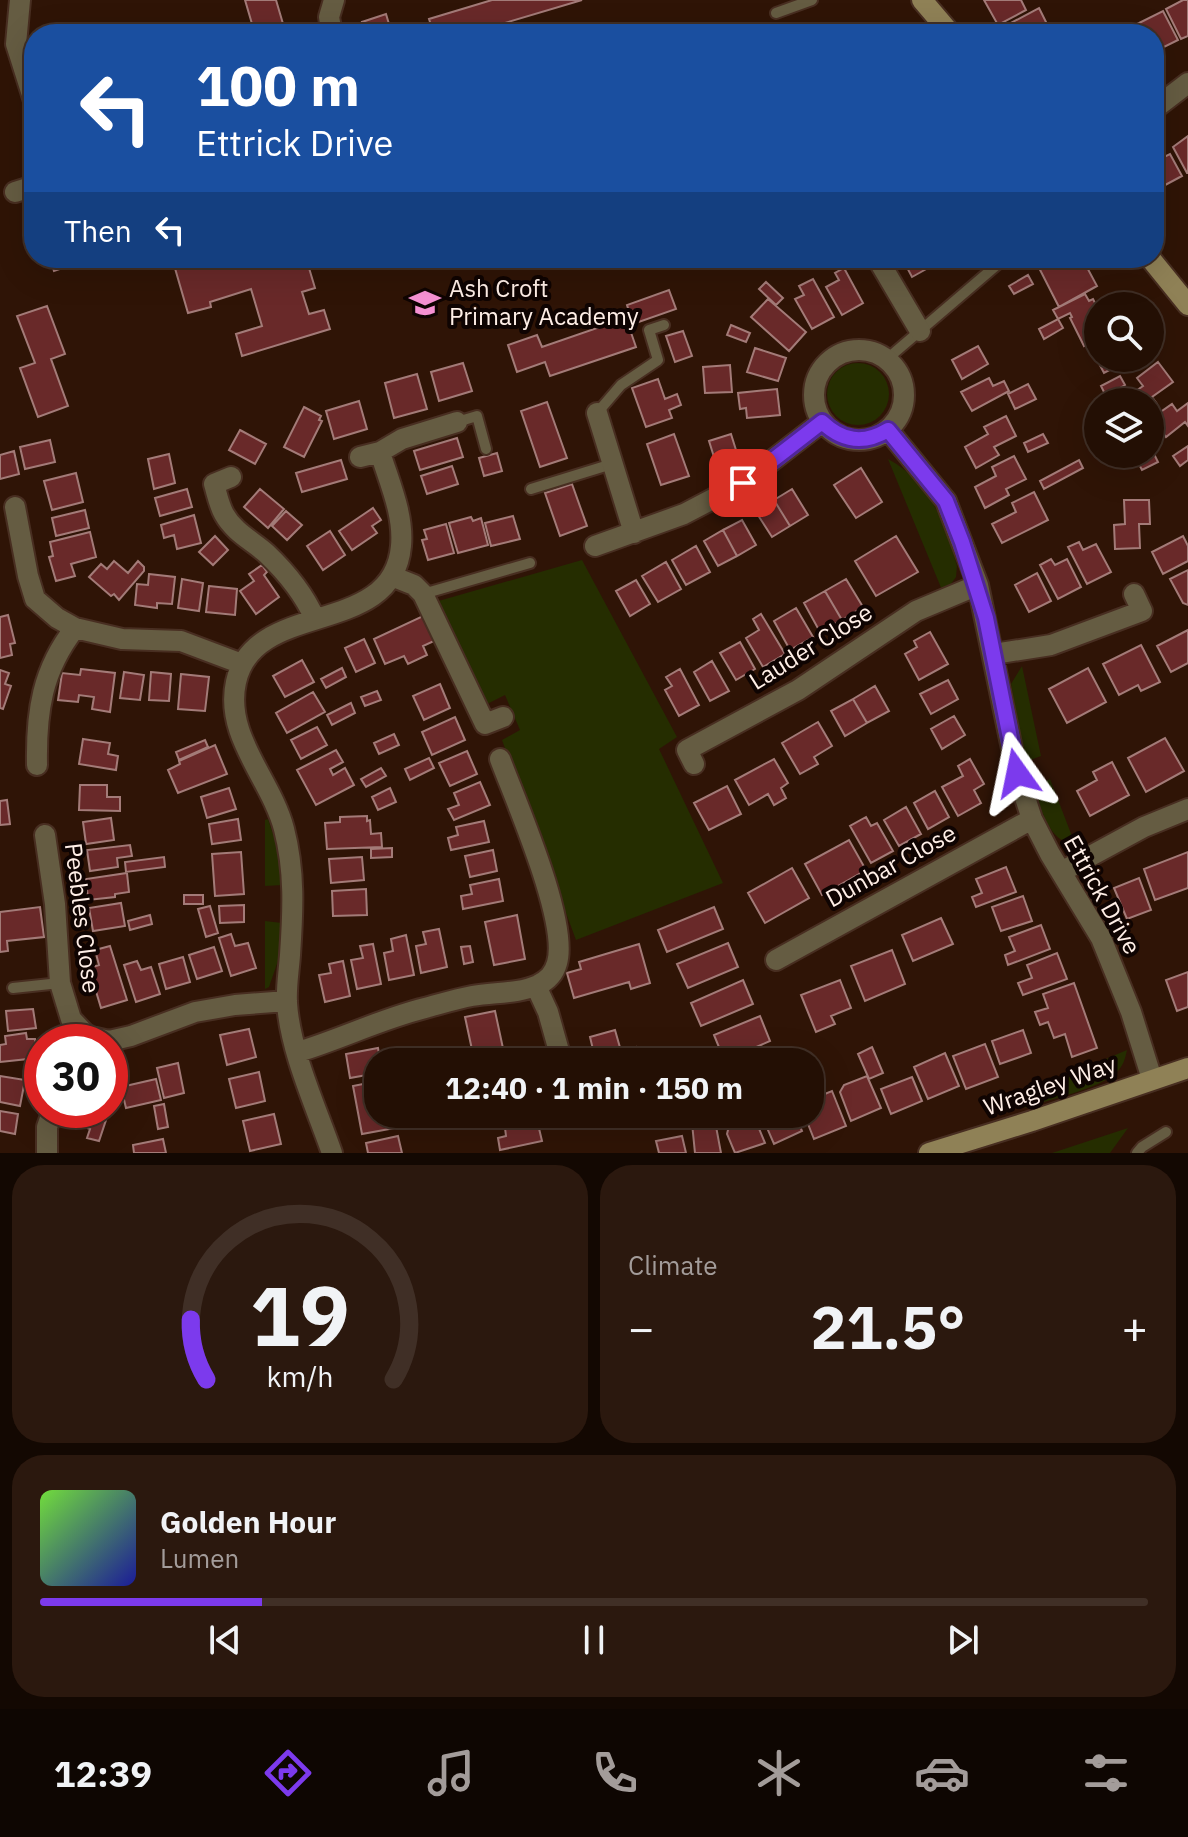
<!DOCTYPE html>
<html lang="en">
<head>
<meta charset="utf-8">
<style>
  body { margin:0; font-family:"IBM Plex Sans",sans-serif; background:#2b180e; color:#f1f3f6; height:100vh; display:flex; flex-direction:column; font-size:30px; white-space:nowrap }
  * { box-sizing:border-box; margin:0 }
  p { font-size:26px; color:#a39c9a }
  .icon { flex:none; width:44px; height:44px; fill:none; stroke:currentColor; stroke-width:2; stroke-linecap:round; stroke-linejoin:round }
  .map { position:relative; height:1153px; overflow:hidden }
  .panel { display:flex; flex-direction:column; gap:12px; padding:12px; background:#130802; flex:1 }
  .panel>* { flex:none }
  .banner { position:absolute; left:24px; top:24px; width:1140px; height:244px; border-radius:32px; box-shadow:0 8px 32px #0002,0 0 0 2px #402f26; background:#1a4fa0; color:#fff; overflow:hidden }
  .buttons { position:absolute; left:1084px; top:292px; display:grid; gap:16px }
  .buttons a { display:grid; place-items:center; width:80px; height:80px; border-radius:50%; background:#230f04; box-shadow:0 8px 32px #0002,0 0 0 2px #402f26; font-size:40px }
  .speed { position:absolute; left:24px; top:1024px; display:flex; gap:16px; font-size:40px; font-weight:700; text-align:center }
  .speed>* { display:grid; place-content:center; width:104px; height:104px; border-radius:50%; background:#230f04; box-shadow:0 8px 32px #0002,0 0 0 2px #402f26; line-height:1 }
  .speed .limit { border:12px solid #d22; background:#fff; color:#111 }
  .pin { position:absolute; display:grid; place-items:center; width:68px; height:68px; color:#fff; margin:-34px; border-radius:16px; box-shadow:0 4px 12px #0006 }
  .me { position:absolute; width:88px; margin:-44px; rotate:348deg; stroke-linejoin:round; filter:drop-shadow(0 0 6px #0008) }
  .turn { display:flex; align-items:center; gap:28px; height:168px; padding:0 40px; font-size:36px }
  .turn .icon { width:104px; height:104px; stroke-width:2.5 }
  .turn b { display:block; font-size:56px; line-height:68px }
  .then { display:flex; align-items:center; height:76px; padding:0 40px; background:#0003; gap:16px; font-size:30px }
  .big { font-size:60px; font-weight:800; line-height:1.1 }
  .panel .tile { flex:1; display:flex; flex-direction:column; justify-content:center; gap:12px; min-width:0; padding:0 28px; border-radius:32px; background:#2b180e }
  .panel .dial { align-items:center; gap:0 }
  .dial svg { height:208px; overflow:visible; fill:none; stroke:#402f26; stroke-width:7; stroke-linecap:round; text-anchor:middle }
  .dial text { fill:#f1f3f6; stroke:none }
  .song { display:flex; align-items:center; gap:24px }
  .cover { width:96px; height:96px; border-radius:12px; background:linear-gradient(135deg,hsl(100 70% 55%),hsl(240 70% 35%)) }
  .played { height:8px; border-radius:4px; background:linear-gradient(90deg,#7c3aed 20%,#402f26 20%) }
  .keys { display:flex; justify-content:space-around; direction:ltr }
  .heat { display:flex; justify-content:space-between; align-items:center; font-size:44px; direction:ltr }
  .panel .tiles { flex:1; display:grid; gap:12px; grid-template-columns:1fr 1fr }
  .tile:last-child { grid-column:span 2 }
  .trip { position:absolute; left:364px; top:1048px; width:460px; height:80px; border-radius:32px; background:#230f04; box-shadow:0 8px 32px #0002,0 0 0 2px #402f26; font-weight:800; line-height:80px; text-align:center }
  .menu { display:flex; height:128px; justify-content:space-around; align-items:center; background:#0e0602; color:#a39c9a }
  .menu .icon { width:56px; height:56px }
  .menu .active { color:#7c3aed }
  .menu b { font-size:36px; color:#f1f3f6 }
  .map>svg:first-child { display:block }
</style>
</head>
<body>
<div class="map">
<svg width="1188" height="1153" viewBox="0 0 1188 1153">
  <rect width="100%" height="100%" fill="#2f1406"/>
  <!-- green -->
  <path fill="#252d00" d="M827 394a31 31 0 1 1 62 0a31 31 0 1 1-62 0Z
    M888 459C929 481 946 523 957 566L956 577 948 588 942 590Z
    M582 560 677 737 659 749 723 883 576 940 502 740 520 730 505 695 487 704 435 602Z
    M1022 666 1041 756 1025 762 1011 684Z
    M1050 779 1075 844C1048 843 1041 807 1034 787Z
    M268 819 278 849 283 885 265 886V820Z
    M265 921 282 923 279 958 269 987 265 989Z
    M1127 1050C1125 1060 1123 1066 1116 1073 1101 1088 1047 1100 1025 1108L1021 1095Z
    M1128 1128 1110 1153H1052Z"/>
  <!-- building -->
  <path fill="#692929" stroke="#a37b78" stroke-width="2" d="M245 0H276L286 34H255Z
    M492 0H582L468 34H434L429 19Z
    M984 0H1021L1026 10 998 25Z
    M1183 0H1188V36L1181 39 1166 9Z
    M1039 8 1052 34H1015L1009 24Z
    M1163 11 1178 40 1154 52V34H1142L1137 24Z
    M386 14 392 34H366L362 22Z
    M1188 136V173H1187L1173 147Z
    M1170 154 1182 176 1154 191V157L1156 161Z
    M50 258H92L54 271Z
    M172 258H196L198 265 222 258H228L230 263 242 258H306L315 288 302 292 309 314 324 310 330 329 242 356 236 334 262 326 251 289 210 302 211 307 188 313Z
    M902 258H946L912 277Z
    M1034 258H1069L1072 263 1082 258 1097 286 1059 307Z
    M844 268 863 303 842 315 826 287 839 280 835 273Z
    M1028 275 1033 284 1014 294 1009 286Z
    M813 279 834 317 812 329 795 299 804 295 799 286Z
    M766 282 783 298 776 305 759 289Z
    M669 290 676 309 633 324 627 305Z
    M1085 294 1089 301 1093 299 1096 305 1107 299 1110 306H1098V338L1084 346 1070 318 1072 317 1070 313 1058 319 1053 310Z
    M768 299 806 332 789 351 751 317Z
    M47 306 65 354 51 359 68 406 38 417 20 368 35 363 17 316Z
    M626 318 636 347 550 376 545 362 517 372 508 345 537 335 542 347Z
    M1058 319 1063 328 1044 339 1039 329Z
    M731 325 750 333 746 342 727 335Z
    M683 331 692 356 675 362 666 336Z
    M978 346 988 364 962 379 952 360Z
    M755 348 786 358 778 381 747 372Z
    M1098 349V358H1150L1130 368 1127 361 1104 373 1093 352Z
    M1158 362 1173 382 1152 397 1157 404 1150 409V402H1124L1123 400 1143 386 1137 378Z
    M463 363 472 391 439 401 431 372Z
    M730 365 732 392 705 393 703 367Z
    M417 374 427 409 394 418 385 383Z
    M1120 376 1125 385 1106 396 1101 386Z
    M989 378 993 386 1004 381 1009 391 972 411 961 392Z
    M658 379 665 399 677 394 681 405 669 410 672 418 646 427 632 388Z
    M1028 384 1036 399 1015 409 1008 394Z
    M777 389 780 415 747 418 746 408 740 409 738 393Z
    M359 401 367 429 334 439 326 411Z
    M547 402 567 458 540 467 521 411Z
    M1188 403V426L1185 422 1166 437 1152 418 1172 404 1177 411Z
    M304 407 321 416 319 420 322 421 304 457 284 447Z
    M1006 416 1016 436 994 447 999 455 976 468 965 447 988 434 984 427Z
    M240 430 266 444 255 464 229 450Z
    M674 434 689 476 661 485 647 444Z
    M731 434 736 450 714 457 709 441Z
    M1043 434 1048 443 1028 452 1024 443Z
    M457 438 463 457 420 470 414 451Z
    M50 440 55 462 25 469 20 447Z
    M1188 446V460L1180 466 1173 456Z
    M1151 448 1158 462 1142 470 1135 457 1150 454Z
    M14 451 19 474 0 479V455Z
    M497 453 502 471 484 476 479 458Z
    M169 454 175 483 154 489 148 459Z
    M1014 456 1026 479 1006 489 1009 495 985 508 975 487 996 476 992 467Z
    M341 460 347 479 302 492 296 473Z
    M1079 460 1083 468 1044 489 1040 481Z
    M452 466 458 484 427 494 421 476Z
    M861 468 882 502 856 518 834 485Z
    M76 473 83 502 52 510 44 481Z
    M572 484 587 526 560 536 545 493Z
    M187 489 192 507 160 516 155 498Z
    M260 489 284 509 268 528 244 507Z
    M792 489 808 515 790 526 774 500Z
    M1034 492 1048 520 1002 543 992 524 1016 512 1012 503Z
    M774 500 790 526 772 537 756 512Z
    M1124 500H1149L1150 524H1139L1140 548 1115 549 1114 525 1125 524Z
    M373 508 381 520 372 526 377 533 352 550 339 531Z
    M85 510 89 528 56 536 52 518Z
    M286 511 302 525 287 540 272 526Z
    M194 515 201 543 177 549 174 535 164 538 161 525Z
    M513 516 520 539 491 546 485 523Z
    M471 517 473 521 481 518 488 545 458 553 449 523Z
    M742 520 756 545 737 556 723 530Z
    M446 524 454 553 428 560 422 540 427 539 424 530Z
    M723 530 737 556 718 566 704 541Z
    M330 531 345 555 323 570 307 546Z
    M90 532 96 557 71 564 75 576 56 581 49 557 53 556 50 542Z
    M215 536 228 550 213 565 199 552Z
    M896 536 918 572 876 596 855 561Z
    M1183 536 1188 546V561L1163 574 1152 552Z
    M1079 542 1083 550 1096 544 1111 572 1087 584 1068 547Z
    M696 546 710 572 686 585 672 560Z
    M1051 559 1055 565 1067 559 1081 587 1058 599 1040 565Z
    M114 561 128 573 138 561 144 567V571L119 600 114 594 111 596 89 577 101 564 107 569Z
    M666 562 681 589 658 602 642 576Z
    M262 565 267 572 264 575 279 597 256 614 240 591 254 581 249 574Z
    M1188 570V605L1183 603 1170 579Z
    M1037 573 1051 601 1029 612 1015 585Z
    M149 574 175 577 172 604 157 603V608L135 605 137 584 148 585Z
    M182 579 203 583 199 611 178 608Z
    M846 579 863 607 842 620 825 591Z
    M636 580 650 604 630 616 616 591Z
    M209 586 237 589 235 615 206 612Z
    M825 591 842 620 820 632 804 603Z
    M796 608 813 637 790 650 774 621Z
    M761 614 785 654 763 667 746 638 759 630 753 619Z
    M8 615 15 643 10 644 12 655 0 658V617Z
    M423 616 434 641 423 646 427 655 408 664 404 656 385 664 374 639Z
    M1188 630V663L1171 672 1157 646Z
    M930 632 948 664 919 680 905 654 917 647 914 641Z
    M364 639 375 663 356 672 345 648Z
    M740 642 755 669 736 680 720 653Z
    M1141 645 1160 682 1141 691 1138 685 1119 695 1103 664Z
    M302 660 314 682 285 697 273 676Z
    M712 661 729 691 710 701 694 672Z
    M342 668 346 677 326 688 321 679Z
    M1088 668 1106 702 1067 723 1049 689Z
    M81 669 115 673 110 712 92 709 94 697 79 695 78 702 58 700 62 673 80 675Z
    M680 669 699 705 679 716 665 690 672 686 666 677Z
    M0 670 9 673 5 684 11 686 3 709 0 708Z
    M124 672 144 675 140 700 120 698Z
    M151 672 171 674 169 701 149 700Z
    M181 674 209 677 205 711 178 709Z
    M948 680 958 699 931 714 920 694Z
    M440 684 450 708 424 720 413 696Z
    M875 686 889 711 867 723 853 699Z
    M377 691 381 700 365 706 361 697Z
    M313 692 325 712 287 733 276 713Z
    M853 699 867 723 845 736 831 711Z
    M351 703 355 713 332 725 327 715Z
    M954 716 965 735 942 749 931 729Z
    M455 717 465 740 432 755 422 732Z
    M818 722 832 746 814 757 818 764 800 774 782 743Z
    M317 727 327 745 301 759 291 740Z
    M394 734 399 745 379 754 374 743Z
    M1165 738 1184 771 1146 792 1128 758Z
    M83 739 110 743 108 754 118 756 116 770 79 764Z
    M205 740 208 747 179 760 176 752Z
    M215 745 227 774 178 793 168 770 180 764 179 761Z
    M336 750 343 762 330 769 333 775 345 768 354 785 316 805 297 770Z
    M467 751 477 774 450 786 439 763Z
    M429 758 434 768 410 780 405 769Z
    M774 759 788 783 781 788 786 798 774 805 768 794 749 805 735 780Z
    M970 759 984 784 974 790 981 803 958 816 942 787 963 776 958 766Z
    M1112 762 1129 795 1090 816 1077 791 1097 780 1093 772Z
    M381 768 386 776 366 787 361 779Z
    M480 782 490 805 454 820 448 809 459 805 454 793Z
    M80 785H107V797H120V811L79 810Z
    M727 786 741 814 709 830 694 803Z
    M229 788 236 809 207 818 201 797Z
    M390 788 396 802 378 810 372 797Z
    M935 791 949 817 928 829 914 803Z
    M7 800 10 824 0 825V801Z
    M906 807 921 834 899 846 884 820Z
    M367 816V821L370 820 371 834 381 833 382 847 327 849 325 823 340 822V817Z
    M866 817 871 826 877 823 893 851 871 863 850 826Z
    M111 818 114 840 86 844 83 822Z
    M238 819 241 840 212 844 209 824Z
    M484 821 489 842 451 850 448 838 458 835 456 827Z
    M849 840 866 870 822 895 805 864Z
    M130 845 132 856 117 858 118 867 90 871 87 850Z
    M392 848V857L371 858V849Z
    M493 850 497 871 470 877 465 856Z
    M241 852 244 894 215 896 212 854Z
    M1188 852V888L1155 900 1144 869Z
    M164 857 165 867 126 872 125 862Z
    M362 857 364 880 331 883 329 859Z
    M1006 867 1016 892 976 907 972 897 982 893 976 879Z
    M792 868 809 898 765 923 748 893Z
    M127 873 129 892 115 894V897L88 900 86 879Z
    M1139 878 1151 910 1127 919 1114 888Z
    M499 879 503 901 463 909 461 896 472 894 470 885Z
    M366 889 367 915 333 916 332 891Z
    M184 895H203V904H184Z
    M1023 896 1032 921 1001 931 992 907Z
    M121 903 125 926 93 931 89 908Z
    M244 905V922L220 923 219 906Z
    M210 906 218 933 206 937 198 909Z
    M40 907 44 937 7 941 8 951 0 952V912Z
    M714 907 723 929 667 952 658 930Z
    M150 915 152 924 130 930 128 921Z
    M517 915 525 959 494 965 485 922Z
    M941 918 953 944 913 961 902 935Z
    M1041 925 1050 949 1008 965 1005 955 1015 951 1009 937Z
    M439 929 447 967 421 973 416 946 426 944 423 932Z
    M231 934 235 946 248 943 256 968 231 976 219 938Z
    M406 935 414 975 389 980 384 953 393 951 391 939Z
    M728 943 738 967 688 988 677 964Z
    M373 944 381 984 357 989 351 960 363 958 360 946Z
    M639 944 650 983 631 989 629 982 574 998 567 973 581 969 579 962Z
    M110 946 127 1000 101 1008 89 968 99 965 95 950Z
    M470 946 473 962 464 964 461 947Z
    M214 947 222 971 197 979 189 955Z
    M892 950 905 984 865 1001 851 966Z
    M1057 953 1067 979 1023 995 1018 983 1032 978 1027 965Z
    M183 957 190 982 166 989 159 964Z
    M137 961 141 970 151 967 160 994 136 1002 124 965Z
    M343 961 350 996 325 1002 319 975 331 973 329 964Z
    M1188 972V1007L1177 1011 1166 980Z
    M743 980 753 1004 701 1026 691 1003Z
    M840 980 851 1008 831 1016 835 1024 816 1032 801 995Z
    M1074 983 1097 1048 1072 1057 1065 1034 1054 1038 1048 1022 1040 1025 1035 1012 1048 1008 1043 994Z
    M33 1009 36 1028 8 1031 6 1011Z
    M495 1011 504 1053 474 1059 465 1017Z
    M760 1016 770 1041 747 1051 751 1062H725L714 1035Z
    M249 1029 256 1057 227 1065 220 1035Z
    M615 1030 621 1051 636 1047 640 1062H596L590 1037Z
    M1023 1030 1031 1053 1000 1064 992 1041Z
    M26 1033 27 1039H35L37 1058 0 1062V1045L6 1044 5 1036Z
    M985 1044 998 1077 966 1089 953 1056Z
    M872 1047 883 1073 869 1079 858 1054Z
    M378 1048 380 1060 389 1059V1062H378V1073L350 1078 346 1054Z
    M945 1053 959 1086 928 1099 914 1067Z
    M178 1063 184 1093 164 1098 157 1068Z
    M259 1072 265 1101 236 1108 229 1079Z
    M0 1076 25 1080 20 1106 0 1102Z
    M867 1076 881 1108 851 1121 840 1092 844 1085Z
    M912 1077 922 1101 891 1114 881 1089Z
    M156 1079 161 1100 126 1108 121 1087Z
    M378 1081V1114H404V1117L393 1119 395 1128 362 1134 353 1086Z
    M832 1091 846 1126 814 1139 804 1114H810V1100Z
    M164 1104 168 1127 158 1129 154 1106Z
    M71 1110H99L96 1116 106 1120 99 1141 87 1138 90 1129 71 1122 74 1113 70 1112Z
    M0 1111 18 1114 15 1134 0 1131Z
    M274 1114 281 1144 250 1151 243 1121Z
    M749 1114H753L765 1143 735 1153 727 1134 730 1122Z
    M761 1114H795L802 1131 774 1144Z
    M537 1120 542 1141 500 1150 498 1138 506 1136 505 1128Z
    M715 1121 721 1153H695L692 1123Z
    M398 1136 402 1153H368L366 1143Z
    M682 1136 686 1153H659L656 1141Z
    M163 1139 166 1153H134L133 1145Z"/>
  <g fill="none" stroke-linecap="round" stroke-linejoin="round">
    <defs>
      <path id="lane" d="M776 13 812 0
        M887 359 1005 258
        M597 413 621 385 658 360 649 330 664 325
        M457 422 477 416 486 449
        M531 489 612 464
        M423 594 530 563
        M13 988 60 983
        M1137 1153 1142 1147 1166 1132"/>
      <path id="street" d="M20 0 16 44 34 101
        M332 34 329 17 334 0
        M1154 109 1188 83
        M15 192 34 186
        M880 263 920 331
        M814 395a45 45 0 1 1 90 0a45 45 0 1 1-90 0Z
        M597 413 634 533
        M888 430 946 501 978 585 1017 773 1032 819 1050 854 1101 938 1131 1012 1152 1079
        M360 457 380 452
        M231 477 214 484C217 494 219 505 224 514 234 532 251 540 266 553 286 572 304 594 315 619
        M15 507 28 576 35 599 57 618 75 628 122 639 181 641 242 664
        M595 546 684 514 743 483 822 422
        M394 577 414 585 423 594 485 724 503 717
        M994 654 1051 645 1142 611 1134 594
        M694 764 687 750 798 690 916 611 978 585
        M37 765C36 712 42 670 75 628
        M45 835 55 904 60 983 71 1019 87 1036 109 1041 131 1036 195 1012 235 1005 287 1001
        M1061 872 1144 827 1188 809
        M776 960 1032 819
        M536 986 548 1012 562 1062
        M298 1052C341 1039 381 1019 425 1008 440 1004 456 999 472 996 494 992 518 994 538 985 548 980 554 974 557 963 569 922 516 802 500 759
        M47 1153V1127L53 1110
        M332 1153C316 1107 290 1051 287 1003 286 987 289 970 290 955 293 911 295 871 284 829 271 779 224 736 236 682 254 598 393 639 401 546 404 514 389 482 380 452L402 439 457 422"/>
      <path id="secondary" d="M922 0 951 34
        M1150 258 1188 305
        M929 1153 1032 1121 1188 1068"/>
    </defs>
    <!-- lane casing -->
    <use href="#lane" stroke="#482e21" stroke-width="14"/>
    <!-- street casing -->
    <use href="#street" stroke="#482e21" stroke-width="24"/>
    <!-- secondary casing -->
    <use href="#secondary" stroke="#482e21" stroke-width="24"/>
    <!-- lane -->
    <use href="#lane" stroke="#655c42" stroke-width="10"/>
    <!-- street -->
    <use href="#street" stroke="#655c42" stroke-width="20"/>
    <!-- secondary -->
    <use href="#secondary" stroke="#8f8156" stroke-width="20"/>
  </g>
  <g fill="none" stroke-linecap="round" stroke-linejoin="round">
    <defs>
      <path id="route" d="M743 483 822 422C842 441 863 445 888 430L946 501 962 542 986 618 1017 773"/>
    </defs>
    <!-- route casing -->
    <use href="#route" stroke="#51269a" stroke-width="20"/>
    <!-- route -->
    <use href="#route" stroke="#7c3aed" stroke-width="14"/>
  </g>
  <!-- icons -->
  <defs>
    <symbol id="school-bare" viewBox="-9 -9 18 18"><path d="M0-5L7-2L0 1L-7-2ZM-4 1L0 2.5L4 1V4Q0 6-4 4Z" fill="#f591d2" stroke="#0f0402" stroke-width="2.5" paint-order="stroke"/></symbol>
  </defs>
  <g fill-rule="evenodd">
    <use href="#school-bare" x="403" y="281" width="44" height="44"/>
  </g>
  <g text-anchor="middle" stroke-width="8" stroke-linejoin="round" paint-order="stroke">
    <!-- poi labels -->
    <g font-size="24" fill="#ffefe7" stroke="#0f0402" text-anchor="start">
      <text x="449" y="297">Ash Croft<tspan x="449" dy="28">Primary Academy</tspan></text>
    </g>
    <!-- street labels -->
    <g font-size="24" fill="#ffefe7" stroke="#0f0402">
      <text transform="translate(811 647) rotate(-32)" y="8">Lauder Close</text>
      <text transform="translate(891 866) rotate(-29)" y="8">Dunbar Close</text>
      <text transform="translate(1102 895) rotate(61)" y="8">Ettrick Drive</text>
      <text transform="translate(82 918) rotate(83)" y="8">Peebles Close</text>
      <text transform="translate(1050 1086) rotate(-19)" y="8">Wragley Way</text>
    </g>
  </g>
</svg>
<div class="buttons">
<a><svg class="icon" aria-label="search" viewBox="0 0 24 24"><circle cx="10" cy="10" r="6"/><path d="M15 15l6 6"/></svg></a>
<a><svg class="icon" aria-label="layers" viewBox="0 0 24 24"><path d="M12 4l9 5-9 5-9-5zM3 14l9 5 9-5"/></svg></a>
</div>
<div class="speed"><div class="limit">30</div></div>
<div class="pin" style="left:743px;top:483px;background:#d93025"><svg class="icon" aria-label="arrive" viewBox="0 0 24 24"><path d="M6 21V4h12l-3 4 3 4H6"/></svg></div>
<svg class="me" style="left:1017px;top:773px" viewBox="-20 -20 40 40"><path d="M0-17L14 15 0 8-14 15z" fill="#7c3aed" stroke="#fff" stroke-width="4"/></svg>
<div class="trip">12:40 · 1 min · 150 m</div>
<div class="banner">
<div class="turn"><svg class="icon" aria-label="left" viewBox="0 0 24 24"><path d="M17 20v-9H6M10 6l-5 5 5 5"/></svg><div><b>100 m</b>Ettrick Drive</div></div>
<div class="then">Then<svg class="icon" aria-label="left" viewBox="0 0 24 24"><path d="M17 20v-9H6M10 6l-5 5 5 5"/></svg></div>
</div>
</div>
<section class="panel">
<div class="tiles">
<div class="tile dial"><svg viewBox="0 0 100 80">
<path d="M14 69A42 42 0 1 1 86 69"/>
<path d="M14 69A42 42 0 0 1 8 46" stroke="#7c3aed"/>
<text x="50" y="56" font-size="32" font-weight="700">19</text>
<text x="50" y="72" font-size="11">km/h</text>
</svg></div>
<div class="tile"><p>Climate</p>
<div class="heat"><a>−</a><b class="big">21.5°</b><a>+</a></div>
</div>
<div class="tile">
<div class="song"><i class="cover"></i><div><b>Golden Hour</b><p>Lumen</p></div></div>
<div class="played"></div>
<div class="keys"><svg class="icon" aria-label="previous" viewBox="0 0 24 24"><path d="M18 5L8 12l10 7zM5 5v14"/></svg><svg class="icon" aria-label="pause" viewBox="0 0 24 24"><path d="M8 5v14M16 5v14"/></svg><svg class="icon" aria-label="next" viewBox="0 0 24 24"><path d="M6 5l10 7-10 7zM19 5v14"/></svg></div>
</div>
</div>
</section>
<nav class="menu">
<b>12:39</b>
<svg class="icon active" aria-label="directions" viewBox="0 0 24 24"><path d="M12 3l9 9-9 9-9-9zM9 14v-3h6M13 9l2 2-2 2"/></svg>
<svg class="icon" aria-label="music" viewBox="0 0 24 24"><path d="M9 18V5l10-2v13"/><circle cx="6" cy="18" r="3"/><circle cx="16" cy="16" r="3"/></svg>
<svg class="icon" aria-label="phone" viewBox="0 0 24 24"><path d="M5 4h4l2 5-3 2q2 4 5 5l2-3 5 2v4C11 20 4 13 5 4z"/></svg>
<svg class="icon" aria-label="climate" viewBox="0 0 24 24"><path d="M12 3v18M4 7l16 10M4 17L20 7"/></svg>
<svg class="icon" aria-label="car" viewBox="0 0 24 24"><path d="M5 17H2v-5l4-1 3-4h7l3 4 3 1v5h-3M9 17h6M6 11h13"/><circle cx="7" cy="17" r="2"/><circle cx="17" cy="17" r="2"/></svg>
<svg class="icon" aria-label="filters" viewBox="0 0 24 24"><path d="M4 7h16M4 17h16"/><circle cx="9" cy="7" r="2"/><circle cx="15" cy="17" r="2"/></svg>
</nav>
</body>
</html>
